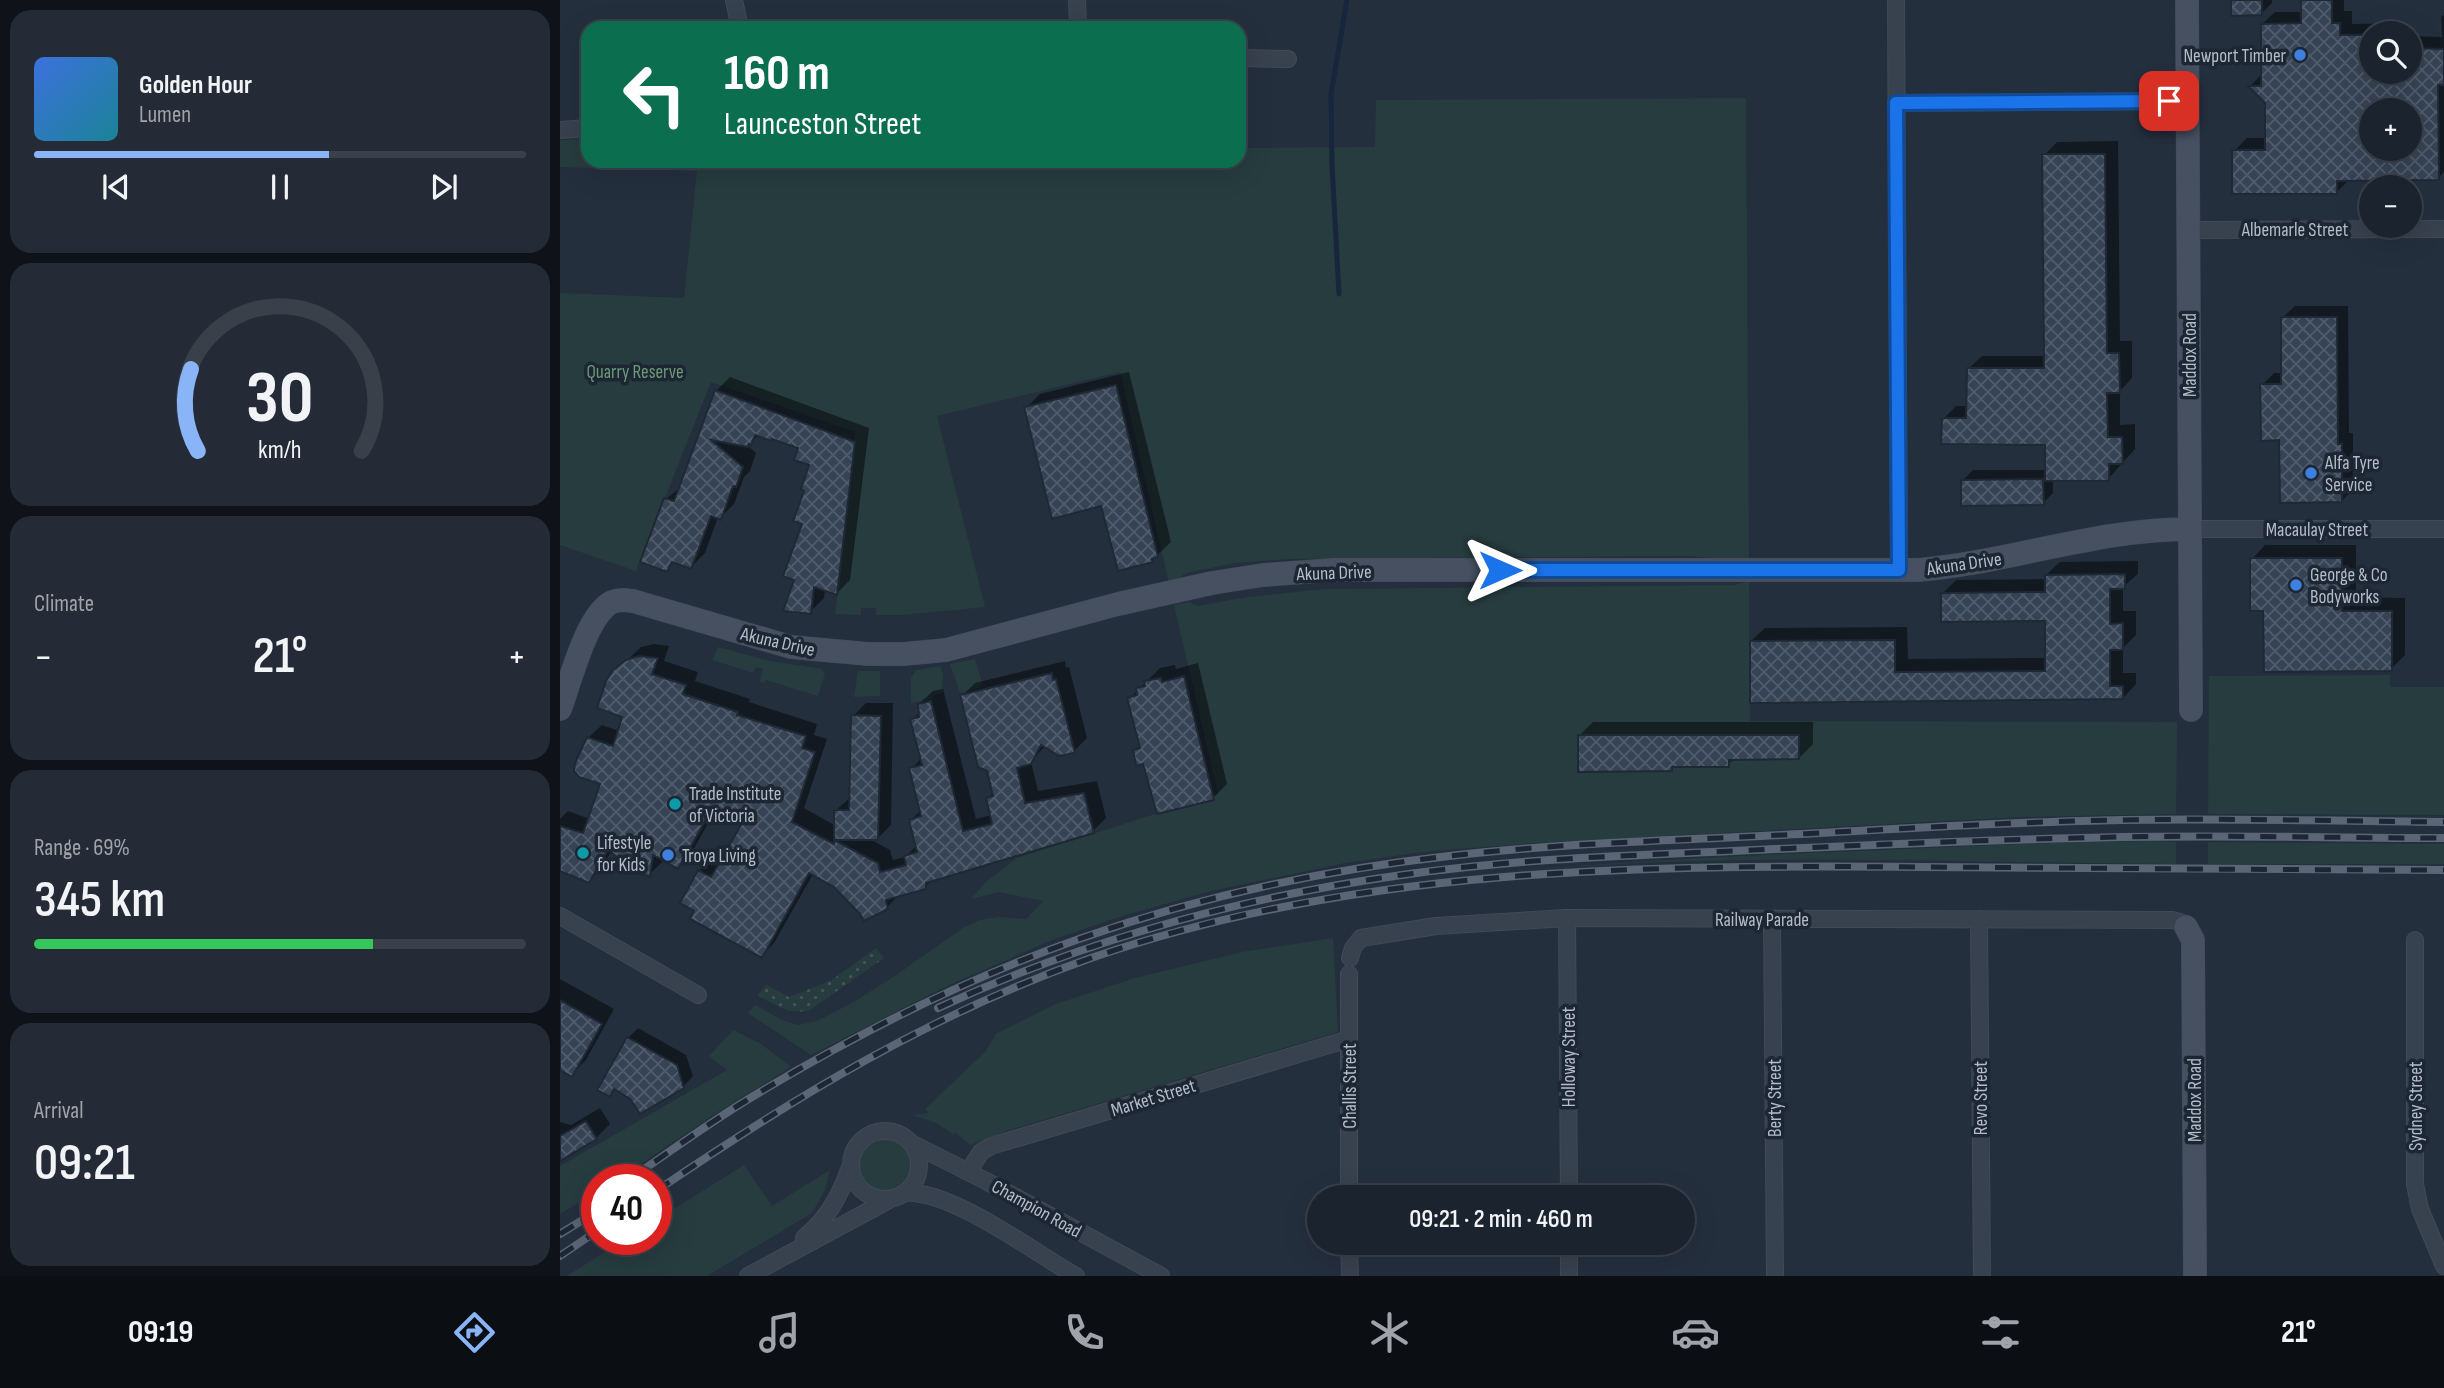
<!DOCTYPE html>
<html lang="en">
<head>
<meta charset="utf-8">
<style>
  body { margin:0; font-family:"Sofia Sans Condensed",sans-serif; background:#242b36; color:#f1f3f6; height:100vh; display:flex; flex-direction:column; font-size:26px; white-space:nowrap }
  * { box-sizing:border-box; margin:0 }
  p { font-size:23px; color:#a0a4aa }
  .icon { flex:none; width:38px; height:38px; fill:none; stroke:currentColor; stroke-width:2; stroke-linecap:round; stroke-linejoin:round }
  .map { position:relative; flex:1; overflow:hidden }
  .side { display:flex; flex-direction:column; gap:10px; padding:10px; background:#0f1319; width:560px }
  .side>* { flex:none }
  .guide { position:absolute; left:21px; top:21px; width:665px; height:147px; border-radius:21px; box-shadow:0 7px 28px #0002,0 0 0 2px #39404a; background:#0b6e4f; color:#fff; overflow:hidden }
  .controls { position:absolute; left:1799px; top:21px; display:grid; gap:14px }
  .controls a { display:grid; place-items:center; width:63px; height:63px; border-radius:50%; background:#1b232e; box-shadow:0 7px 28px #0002,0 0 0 2px #39404a; font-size:35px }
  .speed { position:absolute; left:21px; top:1164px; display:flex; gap:14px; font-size:35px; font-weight:700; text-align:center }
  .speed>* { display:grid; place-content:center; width:91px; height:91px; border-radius:50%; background:#1b232e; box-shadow:0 7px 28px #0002,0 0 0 2px #39404a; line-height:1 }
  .speed .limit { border:10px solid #d22; background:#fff; color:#111 }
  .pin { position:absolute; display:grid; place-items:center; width:60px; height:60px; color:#fff; margin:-30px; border-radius:14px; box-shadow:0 4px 10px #0006 }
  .me { position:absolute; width:77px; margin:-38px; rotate:90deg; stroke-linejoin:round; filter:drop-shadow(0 0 5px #0008) }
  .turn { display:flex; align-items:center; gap:24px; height:147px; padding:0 28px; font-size:32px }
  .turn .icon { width:91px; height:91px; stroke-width:2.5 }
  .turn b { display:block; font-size:49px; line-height:60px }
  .big { font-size:52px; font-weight:600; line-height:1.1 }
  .side .card { flex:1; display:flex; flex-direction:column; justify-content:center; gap:10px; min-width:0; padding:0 24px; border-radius:21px; background:#242b36 }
  .side .dial { align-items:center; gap:0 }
  .dial svg { height:182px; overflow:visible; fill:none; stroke:#39404a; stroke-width:7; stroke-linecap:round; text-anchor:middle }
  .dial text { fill:#f1f3f6; stroke:none }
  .song { display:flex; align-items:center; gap:21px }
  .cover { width:84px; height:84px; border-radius:10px; background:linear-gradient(135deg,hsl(220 70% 55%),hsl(190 70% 35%)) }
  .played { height:7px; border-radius:4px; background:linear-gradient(90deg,#8ab4f8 60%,#39404a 60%) }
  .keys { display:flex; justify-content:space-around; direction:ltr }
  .heat { display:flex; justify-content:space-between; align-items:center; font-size:38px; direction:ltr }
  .charge { height:10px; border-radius:5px; background:linear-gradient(90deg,#34c759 69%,#39404a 0) }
  .trip { position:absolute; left:747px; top:1185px; width:388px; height:70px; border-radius:35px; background:#1b232e; box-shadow:0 7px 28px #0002,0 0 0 2px #39404a; font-weight:600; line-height:70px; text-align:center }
  .tabs { display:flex; height:112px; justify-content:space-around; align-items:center; background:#0b0e12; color:#a0a4aa }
  .tabs .icon { width:49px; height:49px }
  .tabs .active { color:#8ab4f8 }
  .tabs b { font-size:32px; color:#f1f3f6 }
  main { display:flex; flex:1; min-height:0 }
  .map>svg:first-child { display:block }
</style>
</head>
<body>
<main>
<section class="side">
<div class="card">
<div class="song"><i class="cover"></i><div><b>Golden Hour</b><p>Lumen</p></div></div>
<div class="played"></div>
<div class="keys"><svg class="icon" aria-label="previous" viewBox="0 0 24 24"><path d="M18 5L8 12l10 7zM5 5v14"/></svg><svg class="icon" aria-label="pause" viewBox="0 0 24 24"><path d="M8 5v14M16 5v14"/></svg><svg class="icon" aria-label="next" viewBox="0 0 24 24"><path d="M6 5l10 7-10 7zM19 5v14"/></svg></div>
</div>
<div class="card dial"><svg viewBox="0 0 100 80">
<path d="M14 69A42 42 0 1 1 86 69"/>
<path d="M14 69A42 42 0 0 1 11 33" stroke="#8ab4f8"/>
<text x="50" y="56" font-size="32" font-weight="700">30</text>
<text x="50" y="72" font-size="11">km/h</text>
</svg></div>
<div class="card"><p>Climate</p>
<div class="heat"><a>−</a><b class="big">21°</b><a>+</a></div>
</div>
<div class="card"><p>Range · 69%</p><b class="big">345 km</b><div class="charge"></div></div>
<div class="card"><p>Arrival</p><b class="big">09:21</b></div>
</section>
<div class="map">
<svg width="1884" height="1276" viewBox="0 0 1884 1276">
  <defs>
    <pattern id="garden-dots" width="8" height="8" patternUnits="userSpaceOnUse" patternTransform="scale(1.75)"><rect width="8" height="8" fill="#263c3f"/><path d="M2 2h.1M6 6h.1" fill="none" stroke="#435659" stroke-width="1.8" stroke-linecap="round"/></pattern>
    <pattern id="building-cross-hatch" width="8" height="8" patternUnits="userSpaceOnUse" patternTransform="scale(1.75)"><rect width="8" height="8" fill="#364354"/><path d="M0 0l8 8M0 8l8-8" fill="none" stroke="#515c6b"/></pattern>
  </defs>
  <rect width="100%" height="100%" fill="#242f3e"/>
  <!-- green -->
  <path fill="#263c3f" d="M1186 98 1189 562 1128 556 729 559 675 563 631 572 623 575 618 582 609 583 560 372 377 416 425 607 342 615H316V608H301V615L275 614 295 432 151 382 76 571 0 545V293L124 298 137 171 0 167V140L28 139V161H679V148L815 147 816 100Z
    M1189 578 1190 721 1617 722 1616 814 1460 817 976 843 862 852 785 863 651 891 559 917 492 940 387 986 251 1055 188 1013 195 1005 222 1020 238 1025 257 1021 294 1002 336 975 403 928 420 920 439 917 466 919 483 901 439 892 411 899 427 881 457 858 658 794 614 605 628 602 638 606 687 597 765 589 1175 585 1186 582Z
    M158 647 210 661 262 669 265 674 258 696 206 680 204 683 200 682 203 669 196 667 193 673 152 660Z
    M415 659 422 683 419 688 400 693 390 664Z
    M380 666 383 675 382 693 374 695 372 699 351 703V678L356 670Z
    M298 671H320V696L294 697Z
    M1830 675V687H1884V815L1648 814 1649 676Z
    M1616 842V864C1457 863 1297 857 1138 861 1035 863 933 873 830 884 994 864 1159 856 1324 850 1421 846 1519 840 1616 842Z
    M1648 842 1884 844V864H1648Z
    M773 938 778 1032 449 1130 410 1145 395 1132 394 1135 377 1123 353 1115 369 1113 365 1109 426 1051 436 1034 496 1004 575 978 682 952Z
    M173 1030 201 1044 231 1067 155 1114 58 1179 37 1180V1192L0 1214V1166L167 1070 149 1056Z
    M299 1166a26 26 0 1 1 52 0a26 26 0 1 1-52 0Z
    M184 1165 212 1206 270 1170 265 1190 252 1213 147 1276H7L65 1239H96V1220Z"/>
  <!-- garden -->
  <path fill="url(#garden-dots)" d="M316 948 324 958 250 1010C229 1016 214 1004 197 995L207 985 229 997 272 980Z"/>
  <!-- shadow -->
  <path fill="#0007" fill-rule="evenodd" d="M1673 0H1712V3L1701 14Z
    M1743 0H1784V11H1792V24L1839 23V33H1811V72H1850V36L1882 37 1881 17 1884 15V172L1878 178 1789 180 1776 193 1674 151 1687 138H1707L1706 102 1690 86 1702 74V24L1715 12H1743ZM1811 110H1850V149H1811Z
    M1558 141 1560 341H1572V378L1560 391V425L1575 424V449L1548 479H1493V493L1483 503 1402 481 1413 470H1487L1486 443 1383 419 1396 406H1408V369L1422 356H1486L1484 155 1497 142Z
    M1735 306H1788L1789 433H1793V489L1782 501 1721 439 1702 385 1714 373H1723V317Z
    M569 372 611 542 592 560 466 408 480 394Z
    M170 377 309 428 290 580 277 593 265 589 264 598 250 612 237 578 247 490 252 464 240 447 199 435 187 445 196 453 190 471 184 477 174 504 160 518 158 517 145 553 131 567 115 561 107 570 106 499 122 486 156 391Z
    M1705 545H1796V597L1845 598V655L1831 669 1705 609 1692 559Z
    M1578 561V574L1563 587V611H1576V635L1563 648V673H1576V684L1563 698 1192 702 1191 641 1205 628 1347 627 1348 659 1487 658V619L1382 594 1396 580 1486 579V575L1500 562Z
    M94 644 109 646 104 661 138 672 135 681 190 699 189 702 257 724 254 735 267 739 244 808 276 826V810L291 797 293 716 306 703H333L331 825 318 838H308L330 850 333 860 345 857 357 845 351 820 361 810 351 769 362 758 352 720 360 712 359 704 373 691 383 689 416 819 432 815 428 798 434 792 402 696 415 683 505 661 506 668 509 667 527 738 514 751 486 745 471 762 478 791 537 781 546 818 533 831 374 879 365 887 340 894 327 907 275 886 253 874 214 943 202 956 136 910 139 871 152 858 161 863 183 824 156 809 131 854 118 867 103 859 102 862 89 875 52 850 42 868 29 881 0 867V819L8 811 30 819 43 783 28 738 42 725 59 731 64 716V663L81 647Z
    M638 663 667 784 653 798 575 751 581 744 569 699 600 668 615 665 616 669Z
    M1033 722H1253V744L1239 758H1175L1168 765 1115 766 1111 769 1019 736Z
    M0 979 54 1009 26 1060 12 1074 0 1068Z
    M78 1028 126 1055 133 1076 123 1087 71 1098 55 1088 49 1094 68 1038Z
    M40 1108 50 1124 36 1138 0 1159V1122L11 1125Z"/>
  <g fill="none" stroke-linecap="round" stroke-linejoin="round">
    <!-- stream -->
    <path stroke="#17263c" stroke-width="5" d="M779 294 772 165 771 94 787 0"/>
  </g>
  <!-- building -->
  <path fill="url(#building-cross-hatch)" stroke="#1f2835" stroke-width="2" fill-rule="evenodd" d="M1671 0H1702V15L1671 16Z
    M1741 0H1772V23H1780V35H1811V72H1850V48L1884 49V85H1878L1879 180 1777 181V194H1672V150H1705V103L1688 86H1701V24L1741 23ZM1811 110H1850V149H1811Z
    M1482 154H1545L1547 353H1559L1560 393H1547L1548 437H1562L1563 464H1549V481H1485V445L1381 444 1382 418H1406L1407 368H1484Z
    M1721 317H1777L1778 444H1782V502L1720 503 1719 440 1701 441 1700 384H1721Z
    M556 385 598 557 592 559 593 562 558 571 541 506 492 519 464 407Z
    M155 390 295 442 277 595 254 587 251 614 223 611 234 580 223 576 242 524 233 521 244 491 241 489 249 465 234 460 238 448 212 439 211 441 195 435 191 445 189 444 188 447 151 440 183 467 176 487 173 486 161 520 151 516 131 569 112 562 107 572 80 562 104 498 114 501Z
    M1483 479 1484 505 1401 506V480Z
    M1690 558H1782V611H1832V671L1704 672 1703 611H1690Z
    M1565 574V589H1550V624L1563 623V650H1550V686H1563V699L1190 703V641L1335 640V672L1485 671V621L1381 622V593L1485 592V575Z
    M79 656 98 658 92 674 126 685 123 694 178 712 177 715 246 736 242 748 255 752 232 822 274 844V810H289L291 715 321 716 318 840H274L318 863 320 872 346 865 344 856 357 852 349 820 361 816 349 768 362 765 350 719 359 717 358 704 371 701 403 831 432 824 426 798 433 796 427 771 418 767 400 695 492 673 493 680 496 679 515 753 499 756 481 745 471 764 457 768 465 803 524 793 534 833 366 883V889L326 900 328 909 304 921 300 914 274 887 249 873 202 958 130 919 134 911 120 903 138 870 151 877 181 825 152 809 118 869 93 855 90 877 76 872 48 850 29 883 0 871V826L23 833 40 784 19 777 14 771 15 763 27 737 53 746 62 717 37 708 46 681 53 670 66 660Z
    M624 676 654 800 597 814 583 764 576 766 573 750 580 748 567 698 577 695 576 688 585 686 584 681 601 678 602 682Z
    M1018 735H1239V759L1169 760V767H1112V771L1018 772Z
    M0 1000 42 1024 12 1077 0 1070Z
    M67 1037 117 1065 124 1088 80 1114 70 1099 54 1089 50 1097 37 1090Z
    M26 1121 37 1139 0 1161V1136Z"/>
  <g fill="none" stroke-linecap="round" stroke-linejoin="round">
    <defs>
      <path id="street" d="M174 0 180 28
        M517 0 518 28
        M1336 0 1339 570
        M679 58 728 59
        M1336 103 1628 101
        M0 130 28 128
        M1629 230 1884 229
        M1630 529H1884
        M0 916 138 995
        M1007 918 1009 1197
        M1419 919 1422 1276
        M1212 920 1215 1276
        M1855 940V1184L1860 1209 1884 1266
        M790 958 793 948 801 938 876 926 1007 918 1612 920 1620 922 1626 927
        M789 974V1197
        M291 1165a34 34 0 1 1 68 0a34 34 0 1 1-68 0Z
        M351 1143 426 1181 601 1276
        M408 1172 421 1152 431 1146 789 1039
        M344 1193C389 1188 475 1253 516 1276
        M244 1238C268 1218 280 1196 290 1167
        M789 1242 790 1276
        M1009 1242V1276
        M188 1276 329 1200"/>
      <path id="secondary" d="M1627 0 1631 710
        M0 709C10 683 26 615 52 602 59 599 66 600 73 601L231 647 308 654H344L386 650 558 604 652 583 703 575 773 570H1359C1450 562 1538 529 1630 529
        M1626 927 1633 940 1635 1276"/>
    </defs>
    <!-- street casing -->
    <use href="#street" stroke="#414a57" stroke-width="18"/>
    <!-- secondary casing -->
    <use href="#secondary" stroke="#414a57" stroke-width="24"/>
    <!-- street -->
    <use href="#street" stroke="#38414e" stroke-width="16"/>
    <!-- secondary -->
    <use href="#secondary" stroke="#465061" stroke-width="23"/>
    <defs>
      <path id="rail" d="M378 1008C527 939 686 896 849 874 970 857 1094 855 1216 849 1331 844 1446 839 1562 837 1669 835 1777 838 1884 838
        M68 1180C108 1153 146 1125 187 1100 292 1036 402 980 519 939 637 897 764 870 889 856 992 844 1097 841 1201 836 1321 830 1441 822 1561 820 1669 818 1777 821 1884 822
        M96 1191C235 1097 371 1014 531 958 798 866 1082 865 1361 867 1536 868 1710 870 1884 870
        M0 1234 37 1211
        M0 1256 37 1231"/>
    </defs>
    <!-- rail casing -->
    <use href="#rail" stroke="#5a6575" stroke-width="8"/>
    <!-- rail -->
    <use href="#rail" stroke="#1d2633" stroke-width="5" stroke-dasharray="16" stroke-linecap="butt"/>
  </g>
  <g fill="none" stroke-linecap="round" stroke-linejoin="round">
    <defs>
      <path id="route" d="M940 570H1339L1336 103 1609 101"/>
    </defs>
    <!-- route casing -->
    <use href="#route" stroke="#114b97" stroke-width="18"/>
    <!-- route -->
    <use href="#route" stroke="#1a73e8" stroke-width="12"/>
  </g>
  <!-- markers -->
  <g fill="#3f7fe0" stroke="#1d2633" stroke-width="2.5">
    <circle cx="1740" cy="55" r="7"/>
    <circle cx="1751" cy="473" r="7"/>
    <circle cx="1736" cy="585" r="7"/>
    <circle cx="108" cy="855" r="7"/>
  </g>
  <g fill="#0f9aa8" stroke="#1d2633" stroke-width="2.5">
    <circle cx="115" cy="804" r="7"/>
    <circle cx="23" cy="853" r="7"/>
  </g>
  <g text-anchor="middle" stroke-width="7" stroke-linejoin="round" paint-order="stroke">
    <!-- poi labels -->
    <g font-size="19" fill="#b4bcc9" stroke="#1d2633" text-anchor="start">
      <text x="1726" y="62" text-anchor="end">Newport Timber</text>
      <text x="1765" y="469">Alfa Tyre<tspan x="1765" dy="22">Service</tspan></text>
      <text x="1750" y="581">George &amp; Co<tspan x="1750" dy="22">Bodyworks</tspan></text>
      <text x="129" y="800">Trade Institute<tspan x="129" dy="22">of Victoria</tspan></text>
      <text x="37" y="849">Lifestyle<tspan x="37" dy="22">for Kids</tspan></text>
      <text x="122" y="862">Troya Living</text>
    </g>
    <!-- street labels -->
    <g font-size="19" fill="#b4bcc9" stroke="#1d2633">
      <text x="1735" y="236">Albemarle Street</text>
      <text transform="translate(1629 355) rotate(-90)" y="7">Maddox Road</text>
      <text x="1757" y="536">Macaulay Street</text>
      <text transform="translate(1404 563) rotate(-8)" y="7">Akuna Drive</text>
      <text transform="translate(774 572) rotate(-2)" y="7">Akuna Drive</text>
      <text transform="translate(218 641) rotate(13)" y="7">Akuna Drive</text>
      <text x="1202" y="926">Railway Parade</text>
      <text transform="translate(1008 1057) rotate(-90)" y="7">Holloway Street</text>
      <text transform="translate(789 1086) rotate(-90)" y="7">Challis Street</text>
      <text transform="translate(593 1097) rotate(-17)" y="7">Market Street</text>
      <text transform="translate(1214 1098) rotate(-90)" y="7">Berty Street</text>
      <text transform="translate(1420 1098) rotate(-90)" y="7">Revo Street</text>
      <text transform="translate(1634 1100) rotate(-90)" y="7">Maddox Road</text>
      <text transform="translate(1855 1106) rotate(-90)" y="7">Sydney Street</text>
      <text transform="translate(477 1208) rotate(29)" y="7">Champion Road</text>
    </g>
    <!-- park labels -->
    <g font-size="19" fill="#6b9a76" stroke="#1d2633">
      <text x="75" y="378">Quarry Reserve</text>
    </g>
  </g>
</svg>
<div class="controls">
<a><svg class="icon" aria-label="search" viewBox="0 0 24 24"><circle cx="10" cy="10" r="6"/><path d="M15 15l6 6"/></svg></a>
<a>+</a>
<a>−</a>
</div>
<div class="speed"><div class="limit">40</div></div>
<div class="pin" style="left:1609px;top:101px;background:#d93025"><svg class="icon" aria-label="arrive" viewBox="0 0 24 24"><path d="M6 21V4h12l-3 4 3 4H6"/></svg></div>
<svg class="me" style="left:940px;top:570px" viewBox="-20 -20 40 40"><path d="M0-17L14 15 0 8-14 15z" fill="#1a73e8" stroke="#fff" stroke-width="4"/></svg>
<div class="trip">09:21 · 2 min · 460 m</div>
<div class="guide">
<div class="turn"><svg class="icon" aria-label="left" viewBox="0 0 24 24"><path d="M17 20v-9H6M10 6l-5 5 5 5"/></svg><div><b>160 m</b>Launceston Street</div></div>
</div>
</div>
</main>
<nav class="tabs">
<b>09:19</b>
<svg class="icon active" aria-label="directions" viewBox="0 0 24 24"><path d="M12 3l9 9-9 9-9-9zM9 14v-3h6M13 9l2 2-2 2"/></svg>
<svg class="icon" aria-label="music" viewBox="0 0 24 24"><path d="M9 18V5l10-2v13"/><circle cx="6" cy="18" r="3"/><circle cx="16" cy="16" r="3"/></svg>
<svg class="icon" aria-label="phone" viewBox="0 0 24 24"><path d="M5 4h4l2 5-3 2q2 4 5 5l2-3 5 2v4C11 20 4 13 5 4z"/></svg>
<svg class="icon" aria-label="climate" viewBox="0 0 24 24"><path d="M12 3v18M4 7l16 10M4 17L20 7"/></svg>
<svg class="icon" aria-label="car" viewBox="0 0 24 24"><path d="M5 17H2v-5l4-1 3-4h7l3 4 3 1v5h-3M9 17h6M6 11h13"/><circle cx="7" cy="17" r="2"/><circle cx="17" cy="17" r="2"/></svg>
<svg class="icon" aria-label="filters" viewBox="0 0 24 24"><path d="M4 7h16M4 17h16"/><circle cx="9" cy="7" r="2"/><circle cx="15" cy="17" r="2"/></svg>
<b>21°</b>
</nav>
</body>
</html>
